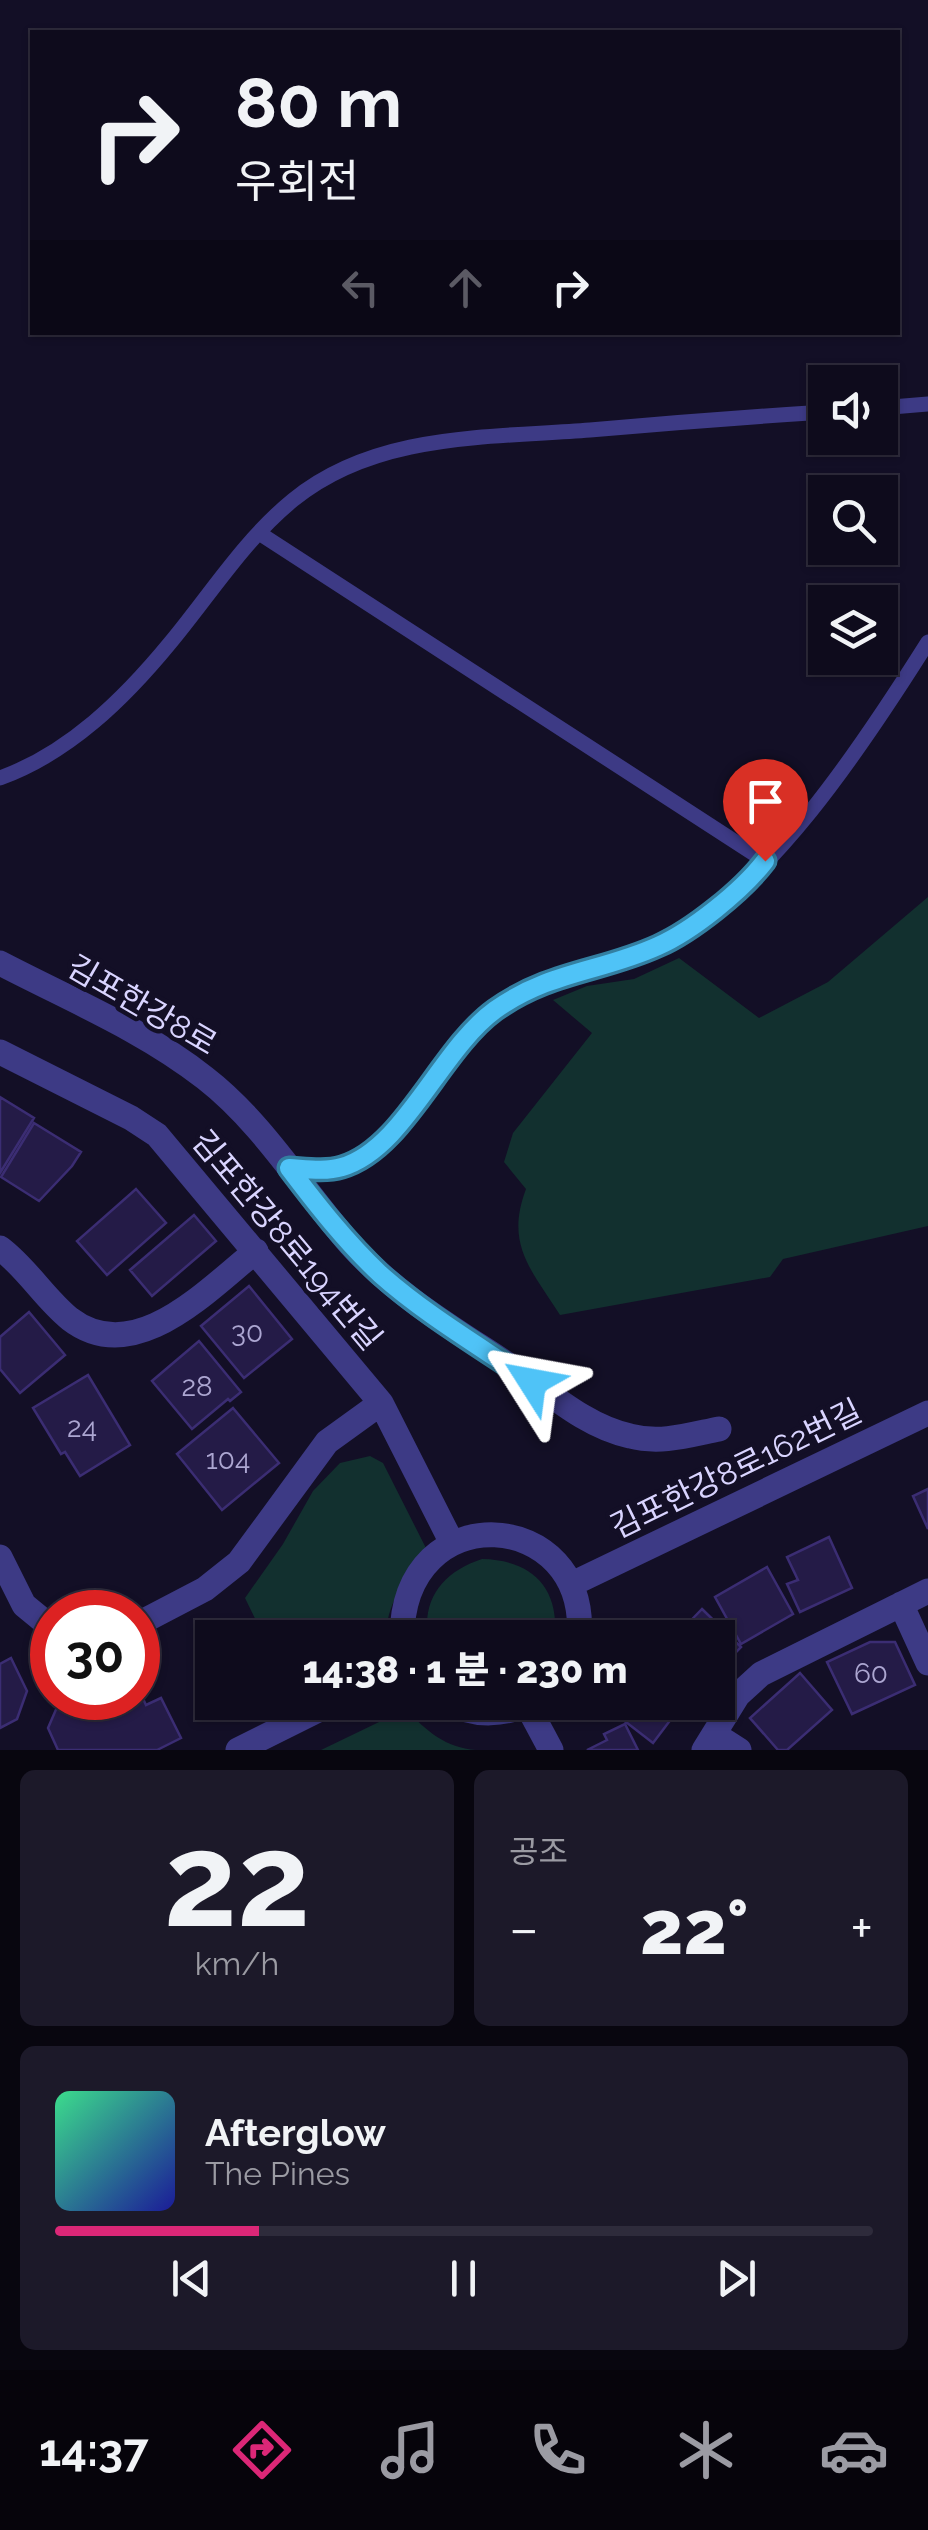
<!DOCTYPE html>
<html lang="ko">
<head>
<meta charset="utf-8">
<style>
  body { margin:0; font-family:Raleway,"Noto Sans KR",sans-serif; background:#1c1929; color:#f1f3f6; height:100vh; display:flex; flex-direction:column; font-size:38px; white-space:nowrap }
  * { box-sizing:border-box; margin:0 }
  p { font-size:32px; color:#9b9ba3 }
  .icon { flex:none; width:55px; height:55px; fill:none; stroke:currentColor; stroke-width:2; stroke-linecap:round; stroke-linejoin:round }
  .map { position:relative; height:1750px; overflow:hidden }
  .drawer { display:flex; flex-direction:column; gap:20px; padding:20px; background:#08060f; flex:1 }
  .drawer>* { flex:none }
  .guide { position:absolute; left:30px; top:30px; width:870px; height:305px; border-radius:0px; box-shadow:0 2px 8px #0004,0 0 0 2px #2e2b3b; background:#0e0b1c; color:#f1f3f6; overflow:hidden }
  .fabs { position:absolute; left:808px; top:365px; display:grid; gap:20px }
  .fabs a { display:grid; place-items:center; width:90px; height:90px; border-radius:0px; background:#0e0b1c; box-shadow:0 2px 8px #0004,0 0 0 2px #2e2b3b; font-size:50px }
  .speed { position:absolute; left:30px; top:1590px; display:flex; gap:20px; font-size:50px; font-weight:700; text-align:center }
  .speed>* { display:grid; place-content:center; width:130px; height:130px; border-radius:50%; background:#0e0b1c; box-shadow:0 2px 8px #0004,0 0 0 2px #2e2b3b; line-height:1 }
  .speed .limit { border:15px solid #d22; background:#fff; color:#111 }
  .pin { position:absolute; display:grid; place-items:center; width:85px; height:85px; color:#fff; margin:-102px -42px; border-radius:50% 50% 50% 0; rotate:-45deg; box-shadow:0 0 10px #0007 }
  .pin .icon { rotate:45deg }
  .me { position:absolute; width:110px; margin:-55px; rotate:304deg; stroke-linejoin:round; filter:drop-shadow(0 0 8px #0008) }
  .turn { display:flex; align-items:center; gap:35px; height:210px; padding:0 40px; font-size:45px }
  .turn .icon { width:130px; height:130px; stroke-width:2.5 }
  .turn b { display:block; font-size:70px; line-height:85px }
  .lanes { display:flex; align-items:center; height:95px; padding:0 40px; background:#0003; justify-content:center; gap:50px; direction:ltr }
  .lanes .off { opacity:.35 }
  .big { font-size:75px; font-weight:800; line-height:1.1 }
  .drawer .tile { flex:1; display:flex; flex-direction:column; justify-content:center; gap:15px; min-width:0; padding:0 35px; border-radius:15px; background:#1c1929 }
  .drawer .dial { align-items:center; gap:0 }
  .dial b { font-size:130px; line-height:1 }
  .song { display:flex; align-items:center; gap:30px }
  .cover { width:120px; height:120px; border-radius:15px; background:linear-gradient(135deg,hsl(150 70% 55%),hsl(240 70% 35%)) }
  .played { height:10px; border-radius:5px; background:linear-gradient(90deg,#db2777 25%,#2e2b3b 25%) }
  .keys { display:flex; justify-content:space-around; direction:ltr }
  .heat { display:flex; justify-content:space-between; align-items:center; font-size:55px; direction:ltr }
  .drawer .tiles { flex:1; display:grid; gap:20px; grid-template-columns:1fr 1fr }
  .tile:last-child { grid-column:span 2 }
  .trip { position:absolute; left:195px; top:1620px; width:540px; height:100px; border-radius:0px; background:#0e0b1c; box-shadow:0 2px 8px #0004,0 0 0 2px #2e2b3b; font-weight:800; line-height:100px; text-align:center }
  .dock { display:flex; height:160px; justify-content:space-around; align-items:center; background:#06040b; color:#9b9ba3 }
  .dock .icon { width:70px; height:70px }
  .dock .on { color:#db2777 }
  .dock b { font-size:45px; color:#f1f3f6 }
  .map>svg:first-child { display:block }
</style>
</head>
<body>
<div class="map">
<svg width="928" height="1750" viewBox="0 0 928 1750">
  <rect width="100%" height="100%" fill="#130f26"/>
  <!-- green -->
  <path fill="#12302f" d="M928 897V1226L783 1259 770 1277 560 1315C531 1269 505 1245 526 1189L504 1162 513 1133 592 1033 553 1000 587 986 634 979 679 958 759 1018 828 982Z
    M370 1456 383 1463 430 1556C405 1574 386 1606 386 1637H264L245 1598 283 1544 313 1491 340 1463Z
    M482 1559C532 1560 559 1587 555 1637H428C422 1597 445 1571 482 1559Z
    M406 1709C426 1731 446 1748 476 1750H321Z"/>
  <!-- building -->
  <path fill="#241b47" stroke="#3b2d73" stroke-width="2.5" d="M0 1097 34 1118 0 1173Z
    M34 1123 81 1152 72 1166 39 1201 1 1177Z
    M136 1189 166 1223 107 1275 77 1241Z
    M194 1215 216 1241 152 1296 130 1270Z
    M249 1286 292 1339 244 1378 201 1326Z
    M29 1312 65 1355 20 1393 0 1369V1337Z
    M199 1341 241 1392 230 1401 228 1399 192 1429 152 1381Z
    M88 1375 130 1445 80 1476 65 1452 61 1454 33 1408Z
    M233 1408 279 1463 222 1510 177 1454Z
    M928 1489V1529L913 1496Z
    M829 1537 852 1588 800 1612 787 1584 798 1580 787 1557Z
    M767 1567 793 1614 741 1644 715 1597Z
    M702 1609 741 1647 718 1671V1638H674Z
    M870 1642H895L915 1685 852 1714 827 1662Z
    M11 1658 27 1691 17 1719 0 1728V1664Z
    M800 1673 832 1710 787 1750H778L750 1718Z
    M138 1688 146 1705 161 1698 181 1738 157 1750H58L48 1728 61 1698H138Z
    M620 1702H684L653 1743 613 1712Z
    M625 1724 638 1750H587L607 1740 604 1734Z"/>
  <g fill="none" stroke-linecap="round" stroke-linejoin="round">
    <!-- lane -->
    <path stroke="#3d3a85" stroke-width="15" d="M880 408 928 404
      M259 533 765 861
      M0 778C69 753 124 699 170 643 210 595 244 540 293 500 376 432 490 438 590 430 669 423 747 417 825 412
      M289 1168C306 1169 325 1172 342 1167 401 1150 441 1053 492 1012 547 969 603 973 660 945 767 893 865 742 928 642"/>
    <!-- street -->
    <path stroke="#3d3a85" stroke-width="25" d="M0 963C69 999 144 1030 205 1078 262 1122 303 1190 350 1244 397 1297 461 1333 519 1372 553 1396 588 1427 630 1436 661 1444 689 1435 719 1429
      M0 1052 131 1118 157 1135 381 1403 452 1543
      M0 1248C27 1268 44 1298 70 1319 135 1369 208 1289 256 1251
      M0 1557 24 1605 52 1628
      M572 1584 928 1413
      M901 1604 928 1663
      M138 1624 205 1589 239 1562 327 1442 381 1403
      M402 1638C402 1494 590 1507 579 1638
      M449 1702C475 1718 506 1715 532 1702
      M527 1705 551 1750
      M714 1734 739 1750
      M238 1750 334 1702
      M704 1750 738 1695 761 1674 928 1591"/>
  </g>
  <g fill="none" stroke-linecap="round" stroke-linejoin="round">
    <defs>
      <path id="route" d="M532 1382C481 1347 426 1315 380 1274 346 1242 317 1205 289 1168 306 1169 325 1172 342 1167 404 1149 440 1050 495 1010 550 971 601 972 658 946 692 931 742 891 765 861"/>
    </defs>
    <!-- route casing -->
    <use href="#route" stroke="#337fa1" stroke-width="25"/>
    <!-- route -->
    <use href="#route" stroke="#4fc3f7" stroke-width="18"/>
  </g>
  <g text-anchor="middle" stroke-width="9" stroke-linejoin="round" paint-order="stroke">
    <!-- number labels -->
    <g font-size="28" fill="#aca6d1">
      <text x="247" y="1342">30</text>
      <text x="197" y="1396">28</text>
      <text x="82" y="1437">24</text>
      <text x="228" y="1469">104</text>
      <text x="871" y="1683">60</text>
    </g>
    <!-- street labels -->
    <g font-size="32" fill="#d9d4ff" stroke="#130f26">
      <text transform="translate(142 1005) rotate(30)" y="11">김포한강8로</text>
      <text transform="translate(287 1240) rotate(50)" y="11">김포한강8로194번길</text>
      <text transform="translate(736 1469) rotate(-26)" y="11">김포한강8로162번길</text>
    </g>
  </g>
</svg>
<div class="fabs">
<a><svg class="icon" aria-label="sound" viewBox="0 0 24 24"><path d="M4 9h4l5-4v14l-5-4H4zM17 9q2 3 0 6"/></svg></a>
<a><svg class="icon" aria-label="search" viewBox="0 0 24 24"><circle cx="10" cy="10" r="6"/><path d="M15 15l6 6"/></svg></a>
<a><svg class="icon" aria-label="layers" viewBox="0 0 24 24"><path d="M12 4l9 5-9 5-9-5zM3 14l9 5 9-5"/></svg></a>
</div>
<div class="speed"><div class="limit">30</div></div>
<div class="pin" style="left:765px;top:861px;background:#d93025"><svg class="icon" aria-label="arrive" viewBox="0 0 24 24"><path d="M6 21V4h12l-3 4 3 4H6"/></svg></div>
<svg class="me" style="left:532px;top:1382px" viewBox="-20 -20 40 40"><path d="M0-17L14 15 0 8-14 15z" fill="#4fc3f7" stroke="#fff" stroke-width="4"/></svg>
<div class="trip">14:38 · 1 분 · 230 m</div>
<div class="guide">
<div class="turn"><svg class="icon" aria-label="right" viewBox="0 0 24 24"><path d="M7 20v-9h11M14 6l5 5-5 5"/></svg><div><b>80 m</b>우회전</div></div>
<div class="lanes"><svg class="icon off" aria-label="left" viewBox="0 0 24 24"><path d="M17 20v-9H6M10 6l-5 5 5 5"/></svg><svg class="icon off" aria-label="ahead" viewBox="0 0 24 24"><path d="M12 20V5M6 11l6-6 6 6"/></svg><svg class="icon" aria-label="right" viewBox="0 0 24 24"><path d="M7 20v-9h11M14 6l5 5-5 5"/></svg></div>
</div>
</div>
<section class="drawer">
<div class="tiles">
<div class="tile dial"><b>22</b><p>km/h</p></div>
<div class="tile"><p>공조</p>
<div class="heat"><a>−</a><b class="big">22°</b><a>+</a></div>
</div>
<div class="tile">
<div class="song"><i class="cover"></i><div><b>Afterglow</b><p>The Pines</p></div></div>
<div class="played"></div>
<div class="keys"><svg class="icon" aria-label="previous" viewBox="0 0 24 24"><path d="M18 5L8 12l10 7zM5 5v14"/></svg><svg class="icon" aria-label="pause" viewBox="0 0 24 24"><path d="M8 5v14M16 5v14"/></svg><svg class="icon" aria-label="next" viewBox="0 0 24 24"><path d="M6 5l10 7-10 7zM19 5v14"/></svg></div>
</div>
</div>
</section>
<nav class="dock">
<b>14:37</b>
<svg class="icon on" aria-label="directions" viewBox="0 0 24 24"><path d="M12 3l9 9-9 9-9-9zM9 14v-3h6M13 9l2 2-2 2"/></svg>
<svg class="icon" aria-label="music" viewBox="0 0 24 24"><path d="M9 18V5l10-2v13"/><circle cx="6" cy="18" r="3"/><circle cx="16" cy="16" r="3"/></svg>
<svg class="icon" aria-label="phone" viewBox="0 0 24 24"><path d="M5 4h4l2 5-3 2q2 4 5 5l2-3 5 2v4C11 20 4 13 5 4z"/></svg>
<svg class="icon" aria-label="climate" viewBox="0 0 24 24"><path d="M12 3v18M4 7l16 10M4 17L20 7"/></svg>
<svg class="icon" aria-label="car" viewBox="0 0 24 24"><path d="M5 17H2v-5l4-1 3-4h7l3 4 3 1v5h-3M9 17h6M6 11h13"/><circle cx="7" cy="17" r="2"/><circle cx="17" cy="17" r="2"/></svg>
</nav>
</body>
</html>
